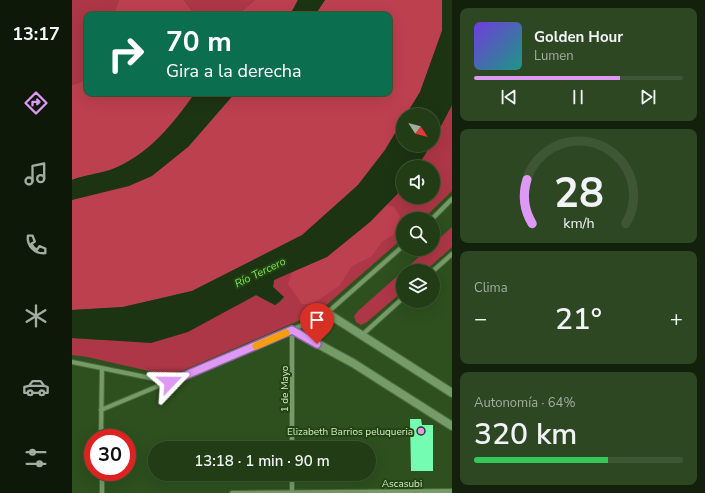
<!DOCTYPE html>
<html lang="es">
<head>
<meta charset="utf-8">
<style>
  body { margin:0; font-family:"Nunito Sans",sans-serif; background:#2e4723; color:#f1f3f6; height:100vh; display:flex; flex-direction:column; font-size:15px; white-space:nowrap }
  * { box-sizing:border-box; margin:0 }
  p { font-size:13px; color:#a2ada1 }
  .icon { flex:none; width:22px; height:22px; fill:none; stroke:currentColor; stroke-width:2; stroke-linecap:round; stroke-linejoin:round }
  .map { position:relative; flex:1; overflow:hidden }
  .sheet { display:flex; flex-direction:column; gap:8px; padding:8px; background:#13210c; width:253px }
  .sheet>* { flex:none }
  .hud { position:absolute; left:12px; top:12px; width:308px; height:84px; border-radius:8px; box-shadow:0 4px 16px #0002,0 0 0 1px #3f5635; background:#0b6e4f; color:#fff; overflow:hidden }
  .needle { width:26px; rotate:126deg }
  .buttons { position:absolute; left:324px; top:108px; display:grid; gap:8px }
  .buttons a { display:grid; place-items:center; width:44px; height:44px; border-radius:50%; background:#223c16; box-shadow:0 4px 16px #0002,0 0 0 1px #3f5635; font-size:20px }
  .speed { position:absolute; left:12px; top:429px; display:flex; gap:8px; font-size:20px; font-weight:700; text-align:center }
  .speed>* { display:grid; place-content:center; width:52px; height:52px; border-radius:50%; background:#223c16; box-shadow:0 4px 16px #0002,0 0 0 1px #3f5635; line-height:1 }
  .speed .limit { border:6px solid #d22; background:#fff; color:#111 }
  .pin { position:absolute; display:grid; place-items:center; width:34px; height:34px; color:#fff; margin:-41px -17px; border-radius:50% 50% 50% 0; rotate:-45deg; box-shadow:0 0 4px #0007 }
  .pin .icon { rotate:45deg }
  .me { position:absolute; width:44px; margin:-22px; rotate:67deg; stroke-linejoin:round; filter:drop-shadow(0 0 3px #0008) }
  .turn { display:flex; align-items:center; gap:14px; height:84px; padding:0 16px; font-size:18px }
  .turn .icon { width:52px; height:52px; stroke-width:2.5 }
  .turn b { display:block; font-size:28px; line-height:34px }
  .big { font-size:30px; font-weight:600; line-height:1.1 }
  .sheet .widget { flex:1; display:flex; flex-direction:column; justify-content:center; gap:6px; min-width:0; padding:0 14px; border-radius:8px; background:#2e4723 }
  .sheet .dial { align-items:center; gap:0 }
  .dial svg { height:104px; overflow:visible; fill:none; stroke:#3f5635; stroke-width:7; stroke-linecap:round; text-anchor:middle }
  .dial text { fill:#f1f3f6; stroke:none }
  .song { display:flex; align-items:center; gap:12px }
  .cover { width:48px; height:48px; border-radius:6px; background:linear-gradient(135deg,hsl(260 70% 55%),hsl(170 70% 35%)) }
  .played { height:4px; border-radius:2px; background:linear-gradient(90deg,#dd99f4 70%,#3f5635 70%) }
  .keys { display:flex; justify-content:space-around; direction:ltr }
  .heat { display:flex; justify-content:space-between; align-items:center; font-size:22px; direction:ltr }
  .charge { height:6px; border-radius:3px; background:linear-gradient(90deg,#34c759 64%,#3f5635 0) }
  .trip { position:absolute; left:76px; top:441px; width:228px; height:40px; border-radius:20px; background:#223c16; box-shadow:0 4px 16px #0002,0 0 0 1px #3f5635; font-weight:600; line-height:40px; text-align:center }
  main { display:flex; flex:1; min-height:0 }
  .tab-bar { display:flex; flex-direction:column; width:72px; justify-content:space-around; align-items:center; background:#0e1809; color:#a2ada1 }
  .tab-bar .icon { width:28px; height:28px }
  .tab-bar .selected { color:#dd99f4 }
  .tab-bar b { font-size:18px; color:#f1f3f6 }
  .map>svg:first-child { display:block }
</style>
</head>
<body>
<main>
<nav class="tab-bar">
<b>13:17</b>
<svg class="icon selected" aria-label="directions" viewBox="0 0 24 24"><path d="M12 3l9 9-9 9-9-9zM9 14v-3h6M13 9l2 2-2 2"/></svg>
<svg class="icon" aria-label="music" viewBox="0 0 24 24"><path d="M9 18V5l10-2v13"/><circle cx="6" cy="18" r="3"/><circle cx="16" cy="16" r="3"/></svg>
<svg class="icon" aria-label="phone" viewBox="0 0 24 24"><path d="M5 4h4l2 5-3 2q2 4 5 5l2-3 5 2v4C11 20 4 13 5 4z"/></svg>
<svg class="icon" aria-label="climate" viewBox="0 0 24 24"><path d="M12 3v18M4 7l16 10M4 17L20 7"/></svg>
<svg class="icon" aria-label="car" viewBox="0 0 24 24"><path d="M5 17H2v-5l4-1 3-4h7l3 4 3 1v5h-3M9 17h6M6 11h13"/><circle cx="7" cy="17" r="2"/><circle cx="17" cy="17" r="2"/></svg>
<svg class="icon" aria-label="filters" viewBox="0 0 24 24"><path d="M4 7h16M4 17h16"/><circle cx="9" cy="7" r="2"/><circle cx="15" cy="17" r="2"/></svg>
</nav>
<div class="map">
<svg width="380" height="493" viewBox="0 0 380 493">
  <rect width="100%" height="100%" fill="#2d501e"/>
  <!-- green -->
  <path fill="#ad3746" d="M0 0H47L41 15H15V80L0 85Z
    M112 0H183L165 15H120L121 13Z
    M380 105V191L351 219H331V238L251 308 242 314 110 371 98 374 86 373 15 357 0 355V338L30 340 164 306 184 295 203 305 208 302 212 297 201 287 202 280 298 222 331 188V197H361V167H345L359 145H361V141Z
    M380 227V247L353 271H331L356 249H361V244Z
    M331 271V291L295 322 289 325 284 322 282 316 286 311Z"/>
  <!-- forest -->
  <path fill="#bd404f" d="M47 0H112L121 13 120 15H41Z
    M183 0H226L218 15H165Z
    M253 0H370V31L348 92 334 115H331V120L313 150 286 185 231 235 120 291 51 307 0 310V200L116 147 163 93H317V15H243Z
    M15 80V93H123C101 124 76 156 38 170 26 174 12 175 0 180V85Z
    M315 205 322 207 328 216 321 235 310 242 299 257 280 266 268 285 254 295 240 304H230L216 284 220 272 255 257 298 222Z"/>
  <!-- water -->
  <path fill="#1d3412" d="M226 0H253L243 15H218Z
    M370 0H380V105L361 141V115H334L348 92 370 31Z
    M123 93H163L116 147 80 176 57 186 0 200V180C12 175 26 174 38 170 76 156 101 124 123 93Z
    M331 120V145H359L345 167H331V188L298 222 255 257 202 280 201 287 212 297 203 305 184 295 116 332 79 343 0 338V310L51 307 120 291 230 235 286 185 313 150Z"/>
  <!-- building -->
  <path fill="#73fcb2" d="M338 419H349L350 425H361V471H339Z"/>
  <g fill="none" stroke-linecap="round" stroke-linejoin="round">
    <defs>
      <path id="minor" d="M360 219 380 199
        M361 271 380 254
        M290 335 331 298
        M0 362 98 382
        M29 410 220 330 255 313 331 246
        M29 438 30 368
        M220 448V331
        M30 472V493
        M160 493 380 491
        M220 493V474"/>
      <path id="secondary" d="M255 313 380 393
        M220 330 281 363 380 426"/>
    </defs>
    <!-- minor casing -->
    <use href="#minor" stroke="#4c6a3d" stroke-width="6"/>
    <!-- secondary casing -->
    <use href="#secondary" stroke="#4c6a3d" stroke-width="10"/>
    <!-- minor -->
    <use href="#minor" stroke="#759b66" stroke-width="4"/>
    <!-- secondary -->
    <use href="#secondary" stroke="#759b66" stroke-width="8"/>
  </g>
  <g fill="none" stroke-linecap="round" stroke-linejoin="round">
    <defs>
      <path id="route" d="M98 382 220 330 245 344"/>
    </defs>
    <!-- route casing -->
    <use href="#route" stroke="#90639f" stroke-width="10"/>
    <!-- route -->
    <use href="#route" stroke="#dd99f4" stroke-width="7"/>
    <!-- slow -->
    <path stroke="#f59e0b" stroke-width="7" d="M184 346 214 333"/>
  </g>
  <!-- markers -->
  <circle fill="#dd99f4" stroke="#224512" stroke-width="1.5" cx="349" cy="431" r="4"/>
  <g text-anchor="middle" stroke-width="4" stroke-linejoin="round" paint-order="stroke">
    <!-- street labels -->
    <g font-size="10" fill="#d2e7ca" stroke="#224512">
      <text transform="translate(212 389) rotate(-90)" y="4">1 de Mayo</text>
      <text x="330" y="487">Ascasubi</text>
    </g>
    <!-- poi labels -->
    <g font-size="10" fill="#d2e7ca" stroke="#224512" text-anchor="end">
      <text x="341" y="435">Elizabeth Barrios peluqueria</text>
    </g>
    <!-- water labels -->
    <g font-size="11" font-style="italic" fill="#85e05c" stroke="#224512">
      <text transform="translate(188 272) rotate(-26)" y="4">Río Tercero</text>
    </g>
  </g>
</svg>
<div class="buttons">
<a><svg class="needle" viewBox="-14 -14 28 28"><path d="M0-13l5 13h-10z" fill="#e53935"/><path d="M0 13l5-13h-10z" fill="#a2ada1"/></svg></a>
<a><svg class="icon" aria-label="sound" viewBox="0 0 24 24"><path d="M4 9h4l5-4v14l-5-4H4zM17 9q2 3 0 6"/></svg></a>
<a><svg class="icon" aria-label="search" viewBox="0 0 24 24"><circle cx="10" cy="10" r="6"/><path d="M15 15l6 6"/></svg></a>
<a><svg class="icon" aria-label="layers" viewBox="0 0 24 24"><path d="M12 4l9 5-9 5-9-5zM3 14l9 5 9-5"/></svg></a>
</div>
<div class="speed"><div class="limit">30</div></div>
<div class="pin" style="left:245px;top:344px;background:#d93025"><svg class="icon" aria-label="arrive" viewBox="0 0 24 24"><path d="M6 21V4h12l-3 4 3 4H6"/></svg></div>
<svg class="me" style="left:98px;top:382px" viewBox="-20 -20 40 40"><path d="M0-17L14 15 0 8-14 15z" fill="#dd99f4" stroke="#fff" stroke-width="4"/></svg>
<div class="trip">13:18 · 1 min · 90 m</div>
<div class="hud">
<div class="turn"><svg class="icon" aria-label="right" viewBox="0 0 24 24"><path d="M7 20v-9h11M14 6l5 5-5 5"/></svg><div><b>70 m</b>Gira a la derecha</div></div>
</div>
</div>
<section class="sheet">
<div class="widget">
<div class="song"><i class="cover"></i><div><b>Golden Hour</b><p>Lumen</p></div></div>
<div class="played"></div>
<div class="keys"><svg class="icon" aria-label="previous" viewBox="0 0 24 24"><path d="M18 5L8 12l10 7zM5 5v14"/></svg><svg class="icon" aria-label="pause" viewBox="0 0 24 24"><path d="M8 5v14M16 5v14"/></svg><svg class="icon" aria-label="next" viewBox="0 0 24 24"><path d="M6 5l10 7-10 7zM19 5v14"/></svg></div>
</div>
<div class="widget dial"><svg viewBox="0 0 100 80">
<path d="M14 69A42 42 0 1 1 86 69"/>
<path d="M14 69A42 42 0 0 1 10 35" stroke="#dd99f4"/>
<text x="50" y="56" font-size="32" font-weight="700">28</text>
<text x="50" y="72" font-size="11">km/h</text>
</svg></div>
<div class="widget"><p>Clima</p>
<div class="heat"><a>−</a><b class="big">21°</b><a>+</a></div>
</div>
<div class="widget"><p>Autonomía · 64%</p><b class="big">320 km</b><div class="charge"></div></div>
</section>
</main>
</body>
</html>
